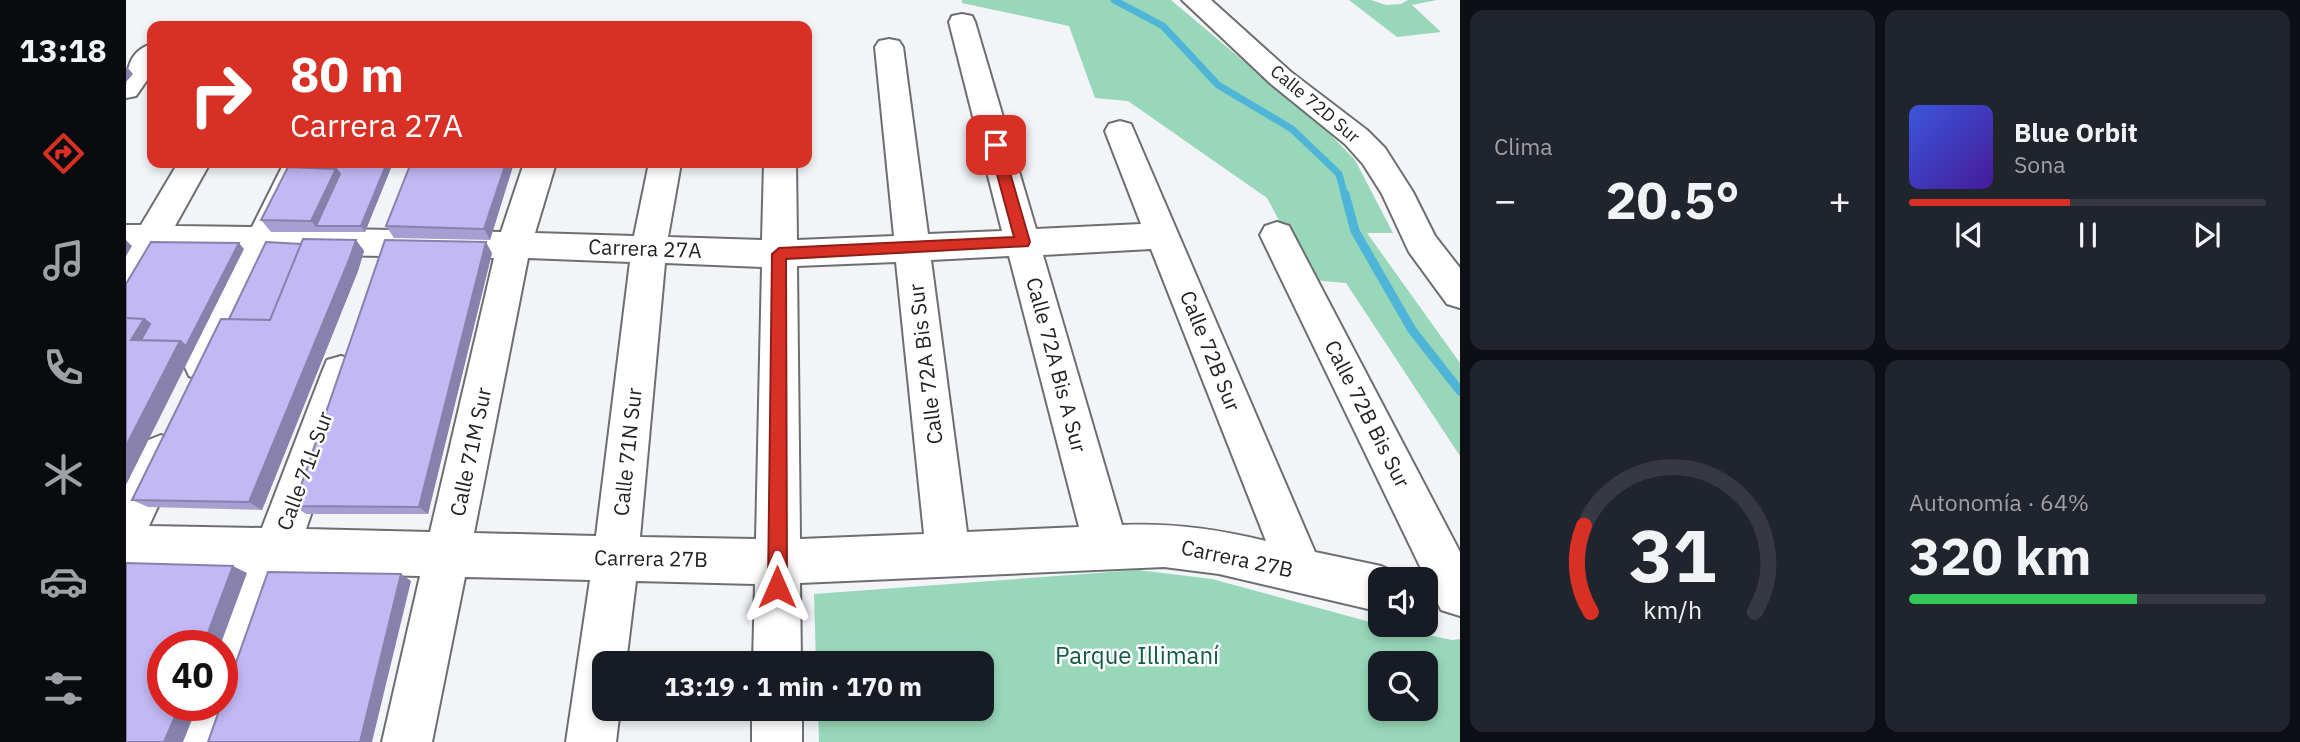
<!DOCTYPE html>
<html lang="es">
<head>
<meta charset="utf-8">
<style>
  body { margin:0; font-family:"IBM Plex Sans",sans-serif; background:#20242c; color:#f1f3f6; height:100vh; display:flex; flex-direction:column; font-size:26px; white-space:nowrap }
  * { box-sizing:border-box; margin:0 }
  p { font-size:23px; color:#9ea1a6 }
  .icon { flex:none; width:38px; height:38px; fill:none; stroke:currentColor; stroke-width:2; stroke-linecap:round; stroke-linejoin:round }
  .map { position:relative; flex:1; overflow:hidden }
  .drawer { display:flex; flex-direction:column; gap:10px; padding:10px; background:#0d0f14; width:840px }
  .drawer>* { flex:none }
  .top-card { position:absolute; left:21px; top:21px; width:665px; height:147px; border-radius:14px; box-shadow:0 4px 10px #0003; background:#d93025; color:#fff; overflow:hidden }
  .tools { position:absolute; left:1242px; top:567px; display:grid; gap:14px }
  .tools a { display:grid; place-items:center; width:70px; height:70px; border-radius:14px; background:#171b24; box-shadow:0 4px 10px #0003; font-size:35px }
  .speed { position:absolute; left:21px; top:630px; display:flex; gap:14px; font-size:35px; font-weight:700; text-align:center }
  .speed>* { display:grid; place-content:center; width:91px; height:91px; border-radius:50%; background:#171b24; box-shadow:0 4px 10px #0003; line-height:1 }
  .speed .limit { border:10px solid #d22; background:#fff; color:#111 }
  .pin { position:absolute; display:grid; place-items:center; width:60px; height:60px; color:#fff; margin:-30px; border-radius:14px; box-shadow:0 4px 10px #0006 }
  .me { position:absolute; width:77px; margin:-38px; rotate:0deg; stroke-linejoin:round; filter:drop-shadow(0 0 5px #0008) }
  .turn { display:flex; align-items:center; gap:24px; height:147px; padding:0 28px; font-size:32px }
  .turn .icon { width:91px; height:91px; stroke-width:2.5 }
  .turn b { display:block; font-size:49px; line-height:60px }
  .big { font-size:52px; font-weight:700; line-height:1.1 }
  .drawer .card { flex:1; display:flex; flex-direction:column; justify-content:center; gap:10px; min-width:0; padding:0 24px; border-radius:14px; background:#20242c }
  .drawer .dial { align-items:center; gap:0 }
  .dial svg { height:182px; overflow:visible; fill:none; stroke:#363941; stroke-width:7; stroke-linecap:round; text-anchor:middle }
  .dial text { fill:#f1f3f6; stroke:none }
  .song { display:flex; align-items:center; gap:21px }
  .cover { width:84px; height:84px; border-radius:10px; background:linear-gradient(135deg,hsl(230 70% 55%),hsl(260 70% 35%)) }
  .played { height:7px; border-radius:4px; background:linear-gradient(90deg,#d93025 45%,#363941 45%) }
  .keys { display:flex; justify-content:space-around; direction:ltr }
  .heat { display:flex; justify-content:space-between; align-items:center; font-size:38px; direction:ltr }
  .charge { height:10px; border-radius:5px; background:linear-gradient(90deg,#34c759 64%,#363941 0) }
  .drawer .tiles { flex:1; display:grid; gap:10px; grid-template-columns:repeat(2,1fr) }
  .trip { position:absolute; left:466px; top:651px; width:402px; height:70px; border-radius:14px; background:#171b24; box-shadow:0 4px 10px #0003; font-weight:700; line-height:70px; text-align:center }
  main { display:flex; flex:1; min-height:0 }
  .dock { display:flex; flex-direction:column; width:126px; justify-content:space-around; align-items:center; background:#090b0e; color:#9ea1a6 }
  .dock .icon { width:49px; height:49px }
  .dock .selected { color:#d93025 }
  .dock b { font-size:32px; color:#f1f3f6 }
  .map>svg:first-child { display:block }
</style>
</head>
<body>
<main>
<nav class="dock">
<b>13:18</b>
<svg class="icon selected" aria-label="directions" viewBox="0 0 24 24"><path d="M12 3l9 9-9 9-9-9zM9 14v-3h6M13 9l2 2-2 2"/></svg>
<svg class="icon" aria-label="music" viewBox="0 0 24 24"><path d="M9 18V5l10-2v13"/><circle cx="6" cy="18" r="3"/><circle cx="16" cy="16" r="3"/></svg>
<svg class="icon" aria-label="phone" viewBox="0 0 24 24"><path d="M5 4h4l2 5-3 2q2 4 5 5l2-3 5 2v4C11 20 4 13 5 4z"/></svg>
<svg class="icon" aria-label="climate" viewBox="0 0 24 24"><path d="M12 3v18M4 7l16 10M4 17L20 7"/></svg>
<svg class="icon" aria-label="car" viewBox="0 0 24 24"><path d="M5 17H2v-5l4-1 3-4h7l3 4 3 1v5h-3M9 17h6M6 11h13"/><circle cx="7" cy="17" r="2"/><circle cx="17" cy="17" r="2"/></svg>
<svg class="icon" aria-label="filters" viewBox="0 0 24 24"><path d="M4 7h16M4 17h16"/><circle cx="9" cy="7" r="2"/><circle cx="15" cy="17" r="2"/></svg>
</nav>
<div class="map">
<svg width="1334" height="742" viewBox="0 0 1334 742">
  <rect width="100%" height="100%" fill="#f2f4f8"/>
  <!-- green -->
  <path fill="#98d7b9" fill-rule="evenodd" d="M836 0H1045L1203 133 1229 160 1267 233H1241L1334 363V456L1220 283 1185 280 1141 198 1002 101 969 98 943 26 836 3Z
    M1223 0H1245L1260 5 1275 4 1282 0H1311L1286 5 1315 32 1271 37Z
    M1012 570 1086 579 1255 625 1326 640 1334 639V742H693L692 709H856V663H690L688 594ZM1255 663H1300V709H1255Z"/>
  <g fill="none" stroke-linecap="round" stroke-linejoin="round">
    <!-- stream-far1 -->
    <path stroke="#4eb5d8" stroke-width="7" d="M988 0 1037 26 1092 85 1166 129 1213 174 1219 196"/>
    <!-- stream -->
    <path stroke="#4eb5d8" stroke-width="9" d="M1219 194 1229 231 1286 330 1334 391"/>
    <defs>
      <path id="minor" d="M1056 0H1085L1165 72 1241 130 1259 148 1287 192 1309 236 1334 268V308L1321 304 1283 252 1256 194 1237 164 1219 144 1145 84Z
        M836 14 846 16 849 22 910 229 1015 224 979 131 983 124 994 121 1005 124 1189 552 1255 566 1271 573 1274 579H1255V612L1093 574 1038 567 674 583 675 663H627L629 584 510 581 500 663H478V709H494L490 742H440L464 580 339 577 306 742H256L294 576 165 573 106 742H56L69 705H96V646H92L120 572 0 569V482L20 441 35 435 50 441 56 454 23 526 136 528 196 372 201 360 215 356 229 360 234 372 180 529 304 532 368 258 148 254 91 376 77 381 63 376 58 365 114 253 35 251 13 292 0 296V225H15L52 163H84L49 226 126 227 158 163H190L160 228 375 232 398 163H430L409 233 508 236 523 163H555L542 237 636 240 638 163H670L671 240 768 236 749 47 753 41 763 39 773 41 777 47 802 234 876 231 823 22 826 16ZM1025 249 1140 541C1091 529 1046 523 996 525L917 255ZM883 256 953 527 841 532 805 260ZM402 258 504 262 470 536 348 533ZM770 262 798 534 674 539 671 266ZM539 263 636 267 630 539 514 537Z
        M26 44V73L10 96 0 98C0 76 0 51 26 44Z
        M1151 222 1163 226 1334 552V616L1315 610 1134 235 1139 226Z
        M626 709H676V742H626Z"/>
    </defs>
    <!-- minor casing -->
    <use href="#minor" stroke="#6d6e72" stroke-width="4"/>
    <!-- minor -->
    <use href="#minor" fill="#fff" fill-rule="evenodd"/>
  </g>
  <!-- wall -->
  <path fill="#a79ed2" d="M171 163H267L239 232H145L135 220Z
    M388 163 364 240 268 238 260 226Z
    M230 240 238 251 232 271 136 510 22 507 6 500 103 319Z
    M366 253 302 514H180L168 506Z"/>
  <!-- shaded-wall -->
  <path fill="#8881ab" d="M1 67 7 74 0 82V69Z
    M261 163H267L239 232 235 226Z
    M380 163H388L364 240 358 229Z
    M210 169 218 181 190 226 185 221Z
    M0 240 6 246 0 256Z
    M230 240 238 251 232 271 136 510 123 502Z
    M360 242 366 253 302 514 293 507Z
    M113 243 118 249 0 485V446L54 341Z
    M18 319 31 329 12 345 5 340Z
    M107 566 121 573 94 646H77Z
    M275 574 285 581 246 742H234Z
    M54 705H72L57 742H38Z"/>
  <!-- building -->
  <path fill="#c2b8f4" stroke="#8881ab" stroke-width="2" d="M171 163H261L235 226H190L214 174 210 169 169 167Z
    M285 163H380L358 229 260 226Z
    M162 167 210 169 185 221 135 220Z
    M177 239 230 240 223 260 123 502 6 500 95 319 144 320Z
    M259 240 360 242 293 507 168 506Z
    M25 242 113 243 60 346 54 341 15 340 24 324 18 319 0 318V284Z
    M140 242 175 244 144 320 103 319Z
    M0 318 18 319 5 340 54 341 0 446Z
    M0 563 107 566 77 646H37V705H54L38 742H0Z
    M142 572 275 574 234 742H82L95 705H96V702Z"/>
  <!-- route -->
  <path fill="#d93025" stroke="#8d1f18" stroke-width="2" d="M870 140 876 145 904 242 902 246 660 259 661 587 658 594 651 597 644 594 642 587 646 254 653 248 888 237 863 145Z"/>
  <g text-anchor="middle" stroke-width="5" stroke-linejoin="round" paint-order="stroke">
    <!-- far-street labels -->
    <g font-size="18" fill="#222325" stroke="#fff">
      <text transform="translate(1189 104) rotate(40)" y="6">Calle 72D Sur</text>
    </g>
    <!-- street labels -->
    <g font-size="21" fill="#222325" stroke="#fff">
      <text transform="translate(519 249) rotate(2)" y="7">Carrera 27A</text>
      <text transform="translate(1084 351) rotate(68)" y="7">Calle 72B Sur</text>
      <text transform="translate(800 364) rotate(-97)" y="7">Calle 72A Bis Sur</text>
      <text transform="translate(930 365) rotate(75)" y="7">Calle 72A Bis A Sur</text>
      <text transform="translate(1241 414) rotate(63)" y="7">Calle 72B Bis Sur</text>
      <text transform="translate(345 452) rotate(-78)" y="7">Calle 71M Sur</text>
      <text transform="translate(502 452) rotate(-84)" y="7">Calle 71N Sur</text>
      <text transform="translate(179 471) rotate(-70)" y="7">Calle 71L Sur</text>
      <text transform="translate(525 559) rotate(1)" y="7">Carrera 27B</text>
      <text transform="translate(1111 559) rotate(12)" y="7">Carrera 27B</text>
    </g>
    <!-- near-park labels -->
    <g font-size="24" fill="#125b41" stroke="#fff">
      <text x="1011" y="664">Parque Illimaní</text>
    </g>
  </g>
</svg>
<div class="tools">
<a><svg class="icon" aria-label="sound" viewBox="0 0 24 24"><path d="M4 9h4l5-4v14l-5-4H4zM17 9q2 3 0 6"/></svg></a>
<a><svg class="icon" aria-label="search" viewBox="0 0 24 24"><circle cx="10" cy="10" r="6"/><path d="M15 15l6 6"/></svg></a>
</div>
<div class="speed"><div class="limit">40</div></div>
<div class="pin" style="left:870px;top:145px;background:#d93025"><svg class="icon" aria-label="arrive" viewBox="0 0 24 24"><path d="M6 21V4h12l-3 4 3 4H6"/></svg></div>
<svg class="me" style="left:651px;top:587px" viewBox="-20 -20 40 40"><path d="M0-17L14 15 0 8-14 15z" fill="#d93025" stroke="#fff" stroke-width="4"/></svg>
<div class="trip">13:19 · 1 min · 170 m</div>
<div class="top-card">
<div class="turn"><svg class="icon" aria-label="right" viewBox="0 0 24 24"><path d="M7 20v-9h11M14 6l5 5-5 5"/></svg><div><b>80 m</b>Carrera 27A</div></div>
</div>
</div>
<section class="drawer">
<div class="tiles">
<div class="card"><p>Clima</p>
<div class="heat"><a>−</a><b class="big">20.5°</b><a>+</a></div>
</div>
<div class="card">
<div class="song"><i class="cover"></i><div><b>Blue Orbit</b><p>Sona</p></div></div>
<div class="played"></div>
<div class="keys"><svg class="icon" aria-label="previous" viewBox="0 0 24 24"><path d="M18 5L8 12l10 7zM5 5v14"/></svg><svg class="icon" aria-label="pause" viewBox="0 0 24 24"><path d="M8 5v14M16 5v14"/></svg><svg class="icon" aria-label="next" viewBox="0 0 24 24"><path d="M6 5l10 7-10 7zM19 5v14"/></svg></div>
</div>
<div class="card dial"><svg viewBox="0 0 100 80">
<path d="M14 69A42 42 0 1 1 86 69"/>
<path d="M14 69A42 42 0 0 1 11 31" stroke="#d93025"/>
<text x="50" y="56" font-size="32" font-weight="700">31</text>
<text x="50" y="72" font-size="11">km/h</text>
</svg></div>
<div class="card"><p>Autonomía · 64%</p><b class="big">320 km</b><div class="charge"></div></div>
</div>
</section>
</main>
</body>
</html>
